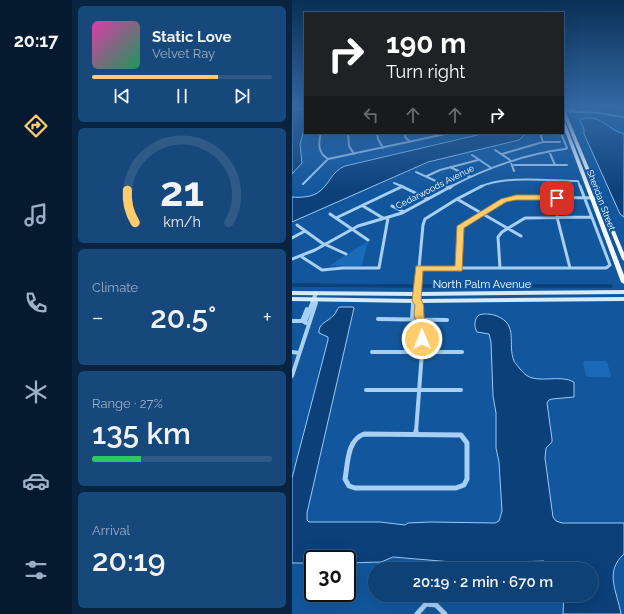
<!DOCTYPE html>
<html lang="en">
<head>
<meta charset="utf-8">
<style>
  body { margin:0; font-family:Raleway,sans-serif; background:#17487b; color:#f1f3f6; height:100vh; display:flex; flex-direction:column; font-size:15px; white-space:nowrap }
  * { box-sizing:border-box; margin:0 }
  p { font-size:13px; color:#9bafc5 }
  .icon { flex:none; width:22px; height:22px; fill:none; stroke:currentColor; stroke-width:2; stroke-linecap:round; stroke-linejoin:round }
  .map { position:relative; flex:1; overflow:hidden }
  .panel { display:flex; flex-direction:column; gap:6px; padding:6px; background:#082441; width:220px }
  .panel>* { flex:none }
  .hud { position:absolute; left:12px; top:12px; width:260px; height:122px; border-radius:0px; box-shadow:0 4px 16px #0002,0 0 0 1px #2e5a88; background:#202124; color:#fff; overflow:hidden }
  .speed { position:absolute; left:12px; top:550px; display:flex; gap:8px; font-size:20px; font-weight:700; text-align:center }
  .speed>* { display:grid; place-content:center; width:52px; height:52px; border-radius:50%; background:#0e4176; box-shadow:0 4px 16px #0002,0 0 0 1px #2e5a88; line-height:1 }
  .speed .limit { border:2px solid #111; border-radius:6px; background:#fff; color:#111 }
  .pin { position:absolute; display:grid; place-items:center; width:34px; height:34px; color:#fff; margin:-17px; border-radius:8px; box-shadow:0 2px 6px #0006 }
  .me { position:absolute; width:44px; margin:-22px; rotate:359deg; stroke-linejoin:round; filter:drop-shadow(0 0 3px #0008) }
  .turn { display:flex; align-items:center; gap:14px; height:84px; padding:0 16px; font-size:18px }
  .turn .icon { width:52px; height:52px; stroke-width:2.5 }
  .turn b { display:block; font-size:28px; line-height:34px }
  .lanes { display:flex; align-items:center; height:38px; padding:0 16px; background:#0003; justify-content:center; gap:20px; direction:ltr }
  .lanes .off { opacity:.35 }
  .big { font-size:30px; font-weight:600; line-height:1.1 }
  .panel .widget { flex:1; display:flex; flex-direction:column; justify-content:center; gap:6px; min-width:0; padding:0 14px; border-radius:6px; background:#17487b }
  .panel .dial { align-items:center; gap:0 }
  .dial svg { height:104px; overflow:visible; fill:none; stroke:#2e5a88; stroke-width:7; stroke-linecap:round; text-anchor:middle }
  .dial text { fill:#f1f3f6; stroke:none }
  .song { display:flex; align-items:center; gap:12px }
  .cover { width:48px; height:48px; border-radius:6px; background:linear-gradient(135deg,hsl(320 70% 55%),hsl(150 70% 35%)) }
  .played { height:4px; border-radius:2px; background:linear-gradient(90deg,#ffcc6b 70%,#2e5a88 70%) }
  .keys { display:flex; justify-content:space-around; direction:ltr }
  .heat { display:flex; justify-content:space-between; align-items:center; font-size:22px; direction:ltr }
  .charge { height:6px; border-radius:3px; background:linear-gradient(90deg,#34c759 27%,#2e5a88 0) }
  .trip { position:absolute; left:76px; top:562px; width:230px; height:40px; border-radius:20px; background:#0e4176; box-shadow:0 4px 16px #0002,0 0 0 1px #2e5a88; font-weight:600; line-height:40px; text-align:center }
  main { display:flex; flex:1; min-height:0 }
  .tab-bar { display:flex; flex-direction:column; width:72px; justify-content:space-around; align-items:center; background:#061a2f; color:#9bafc5 }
  .tab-bar .icon { width:28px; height:28px }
  .tab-bar .current { color:#ffcc6b }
  .tab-bar b { font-size:18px; color:#f1f3f6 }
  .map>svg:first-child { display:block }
</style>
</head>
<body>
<main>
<nav class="tab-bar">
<b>20:17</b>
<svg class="icon current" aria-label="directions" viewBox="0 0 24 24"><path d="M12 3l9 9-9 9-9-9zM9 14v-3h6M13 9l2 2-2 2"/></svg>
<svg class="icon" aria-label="music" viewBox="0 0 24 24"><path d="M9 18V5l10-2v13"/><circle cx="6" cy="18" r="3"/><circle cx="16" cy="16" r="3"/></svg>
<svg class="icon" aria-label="phone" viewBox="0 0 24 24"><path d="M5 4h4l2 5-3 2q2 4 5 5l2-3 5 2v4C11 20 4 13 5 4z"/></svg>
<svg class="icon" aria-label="climate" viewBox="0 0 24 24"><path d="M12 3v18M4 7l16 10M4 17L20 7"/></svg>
<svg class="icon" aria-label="car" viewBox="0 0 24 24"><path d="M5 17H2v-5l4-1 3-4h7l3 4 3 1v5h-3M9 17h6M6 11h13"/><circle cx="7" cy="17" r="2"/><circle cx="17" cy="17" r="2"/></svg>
<svg class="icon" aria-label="filters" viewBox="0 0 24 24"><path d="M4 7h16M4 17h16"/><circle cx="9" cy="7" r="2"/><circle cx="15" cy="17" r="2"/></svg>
</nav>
<section class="panel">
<div class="widget">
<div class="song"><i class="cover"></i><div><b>Static Love</b><p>Velvet Ray</p></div></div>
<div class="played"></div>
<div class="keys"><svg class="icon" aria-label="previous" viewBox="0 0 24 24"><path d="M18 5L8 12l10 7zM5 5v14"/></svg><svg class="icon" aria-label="pause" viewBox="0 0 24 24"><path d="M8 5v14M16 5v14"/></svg><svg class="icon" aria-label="next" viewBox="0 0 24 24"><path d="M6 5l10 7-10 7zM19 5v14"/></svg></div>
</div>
<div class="widget dial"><svg viewBox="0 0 100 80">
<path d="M14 69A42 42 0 1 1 86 69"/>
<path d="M14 69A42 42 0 0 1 8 44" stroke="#ffcc6b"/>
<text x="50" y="56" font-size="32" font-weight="700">21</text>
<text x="50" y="72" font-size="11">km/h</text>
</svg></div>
<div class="widget"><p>Climate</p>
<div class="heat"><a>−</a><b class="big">20.5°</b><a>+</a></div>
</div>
<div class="widget"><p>Range · 27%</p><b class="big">135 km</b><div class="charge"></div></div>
<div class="widget"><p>Arrival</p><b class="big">20:19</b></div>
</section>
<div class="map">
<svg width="332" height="614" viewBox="0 0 332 614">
  <rect width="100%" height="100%" fill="#12579d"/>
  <!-- green -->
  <path fill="#1a6ab7" d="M76 241 70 266H37Z
    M293 361H312L315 362 319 376 317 377H297L294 375 291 363Z"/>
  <!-- water -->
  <path fill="#0b4079" stroke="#9acaf7" d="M13 109V127L8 144 10 163 0 174V110Z
    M295 118C312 117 316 130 332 134V217L328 214 292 134V129L288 121 289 119Z
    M194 133H231L232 135 227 140 136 162 0 222V197C8 198 22 197 28 191 39 182 39 172 53 166Z
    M47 307H61L62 308 15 513V520L17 522H88L113 525 116 523 138 522 203 523 207 521 210 511 207 462 204 448V413L201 396 199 342 197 334 185 332C182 327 182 319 187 315 192 313 199 314 205 316 227 325 215 344 222 361 222 362 232 374 234 375 245 384 268 374 282 382V397L260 399 257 400 255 403 260 439V442L254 448 253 458 261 517 264 521 270 523H332V554C312 572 325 591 329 614H271L272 595H299V569H259L252 561 200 563 160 562 101 557 89 562 55 563V559H21V563H0V478L36 340V337L27 333C26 323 36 322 42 315 44 313 45 309 47 307Z"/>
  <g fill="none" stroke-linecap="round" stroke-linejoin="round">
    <!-- canal -->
    <path stroke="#0b4079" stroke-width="3.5" d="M0 285 120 286
      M131 286H319"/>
    <!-- street-far3 -->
    <path stroke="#a8cff4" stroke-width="2" d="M323 107 332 108
      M271 111 306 113 332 117
      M56 133 57 146 62 154
      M85 133 86 139 91 148
      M113 133V137L118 142
      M251 142H268
      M203 150 218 160 222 171
      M257 151 263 165
      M210 154 251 142 248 133
      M180 155 198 167
      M36 159 158 133
      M222 165H275
      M158 167 179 177
      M124 172 157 187
      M135 176 148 170 186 160
      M102 183 112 187
      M11 184 36 159C26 153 26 144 29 133
      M158 187C195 168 232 154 273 149L275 148 269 133
      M188 187C213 175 257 181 286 181L288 187"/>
    <!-- street-far2 -->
    <path stroke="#a8cff4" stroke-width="3" d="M109 186 136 199
      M155 186 158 188
      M165 199 229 236
      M71 206 91 218
      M100 206 112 212
      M38 214 76 240
      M265 217 278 268
      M44 218 109 187
      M5 225 30 243 54 254
      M0 238 13 231
      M10 257 30 270 51 268H87L96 218
      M0 259 23 250 66 226 110 213 160 186
      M127 268H314L318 265 288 186
      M127 268 131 225 133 219 165 199 190 186
      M208 268 206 237 210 232 233 218 299 217
      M167 269 168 227 212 201 224 197 307 198
      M125 293 127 268"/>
    <!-- street-far1 -->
    <path stroke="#a8cff4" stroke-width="4" d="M125 292 124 301 121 304 120 319 130 330 131 340
      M124 301 127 304V315L133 332 130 352 124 432
      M86 319 155 320
      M0 321H11L14 323
      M10 321 15 309
      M13 322 24 293
      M0 352 7 353
      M80 352H170
      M0 376 24 303 22 299
      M74 390H169"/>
    <!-- street -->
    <path stroke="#a8cff4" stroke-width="5" d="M72 434 169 435 175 443V479L172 485 164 488H63L57 486 53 479C56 463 55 440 72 434Z
      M124 434V431
      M125 614 134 604 144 605 153 614"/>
    <!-- secondary -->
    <path fill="#d8eafd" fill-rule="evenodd" d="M332 290V294L125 296 0 295V291L125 292Z
      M0 297 124 299 332 297V301L124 303 0 301Z"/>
    <!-- primary -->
    <path fill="#f5faff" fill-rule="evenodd" d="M271 107H274L283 110 281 111 271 108Z
      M271 109 273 110 332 253V261L330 259 271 114Z
      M271 121 273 122 332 275V284L329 282 271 126Z"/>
  </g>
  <!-- sky -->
  <linearGradient id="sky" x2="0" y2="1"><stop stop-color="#0a3056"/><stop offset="0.55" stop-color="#3369a5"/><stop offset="1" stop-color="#3369a5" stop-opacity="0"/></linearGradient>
  <rect width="332" height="193" fill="url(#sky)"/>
  <!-- route -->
  <path fill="#ffcc6b" stroke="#a68546" d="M224 195H265L269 198 265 200H224L214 202 172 228 170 271H131L129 300C133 305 131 309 132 316 134 326 142 333 135 343H128L125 339 128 332 122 315 123 305 120 301 124 266H163L165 226 209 199Z"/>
  <g text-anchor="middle" stroke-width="4" stroke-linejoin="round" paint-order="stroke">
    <!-- far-street labels -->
    <g font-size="9" fill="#fff" stroke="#12579d">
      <text transform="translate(143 187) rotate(-27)" y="3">Cedarwoods Avenue</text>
      <text transform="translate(309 200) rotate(69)" y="3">Sheridan Street</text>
    </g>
    <!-- street labels -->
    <g font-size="11" fill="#fff" stroke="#12579d">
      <text x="190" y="288">North Palm Avenue</text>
    </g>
  </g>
</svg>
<div class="speed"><div class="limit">30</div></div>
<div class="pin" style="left:265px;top:198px;background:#d93025"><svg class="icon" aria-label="arrive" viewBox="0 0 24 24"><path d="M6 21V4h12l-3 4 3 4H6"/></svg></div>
<svg class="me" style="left:130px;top:339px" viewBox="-20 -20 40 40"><circle r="17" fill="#ffcc6b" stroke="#fff" stroke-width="3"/><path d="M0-11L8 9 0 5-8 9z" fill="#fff"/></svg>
<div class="trip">20:19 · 2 min · 670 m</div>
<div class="hud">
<div class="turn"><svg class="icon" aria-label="right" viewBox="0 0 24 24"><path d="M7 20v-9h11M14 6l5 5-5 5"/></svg><div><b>190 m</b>Turn right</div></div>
<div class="lanes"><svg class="icon off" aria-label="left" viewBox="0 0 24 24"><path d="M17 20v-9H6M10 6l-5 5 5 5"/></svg><svg class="icon off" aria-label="ahead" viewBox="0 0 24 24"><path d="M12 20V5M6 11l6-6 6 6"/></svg><svg class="icon off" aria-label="ahead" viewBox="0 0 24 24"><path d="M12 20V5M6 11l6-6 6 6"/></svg><svg class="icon" aria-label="right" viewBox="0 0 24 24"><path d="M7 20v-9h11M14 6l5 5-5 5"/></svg></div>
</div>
</div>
</main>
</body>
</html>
